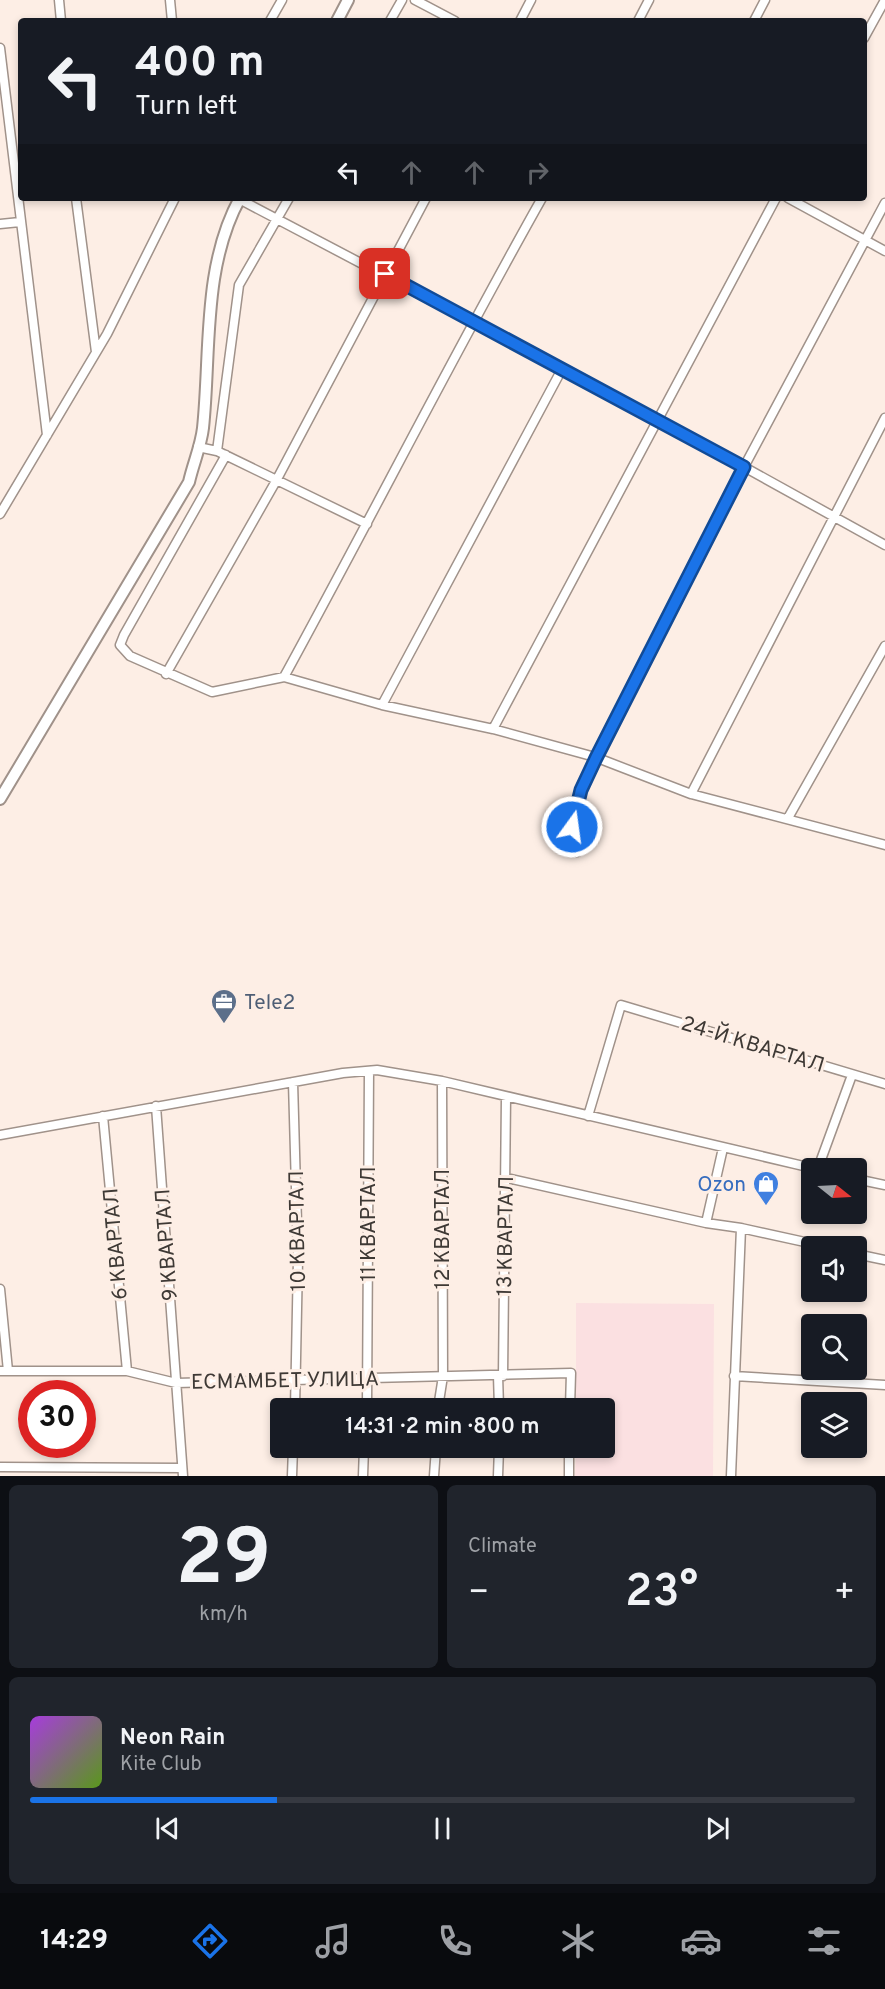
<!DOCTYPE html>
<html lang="en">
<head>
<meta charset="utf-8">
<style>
  body { margin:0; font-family:Overpass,sans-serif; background:#20242c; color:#f1f3f6; height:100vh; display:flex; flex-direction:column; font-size:22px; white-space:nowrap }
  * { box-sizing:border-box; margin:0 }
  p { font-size:20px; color:#9ea1a6 }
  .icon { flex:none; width:33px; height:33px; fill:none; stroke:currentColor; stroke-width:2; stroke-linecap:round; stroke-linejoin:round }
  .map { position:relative; height:1476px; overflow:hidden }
  .panel { display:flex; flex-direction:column; gap:9px; padding:9px; background:#0d0f14; flex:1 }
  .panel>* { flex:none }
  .guide { position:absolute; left:18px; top:18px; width:849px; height:183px; border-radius:6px; box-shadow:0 3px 9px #0003; background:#171b24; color:#f1f3f6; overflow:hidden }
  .needle { width:39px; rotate:108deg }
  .controls { position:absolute; left:801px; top:1158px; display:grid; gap:12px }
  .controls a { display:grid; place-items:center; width:66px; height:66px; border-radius:6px; background:#171b24; box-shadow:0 3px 9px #0003; font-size:30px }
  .speed { position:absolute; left:18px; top:1380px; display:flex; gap:12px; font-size:30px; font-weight:700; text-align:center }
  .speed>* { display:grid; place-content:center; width:78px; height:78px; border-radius:50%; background:#171b24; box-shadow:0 3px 9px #0003; line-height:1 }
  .speed .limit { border:9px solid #d22; background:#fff; color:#111 }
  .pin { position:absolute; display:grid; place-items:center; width:51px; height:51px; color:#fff; margin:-26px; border-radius:12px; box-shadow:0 3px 9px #0006 }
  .me { position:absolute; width:66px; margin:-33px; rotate:14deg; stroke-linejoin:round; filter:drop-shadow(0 0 4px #0008) }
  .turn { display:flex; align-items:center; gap:21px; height:126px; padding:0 18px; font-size:27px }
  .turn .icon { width:78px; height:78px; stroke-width:2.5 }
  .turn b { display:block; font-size:42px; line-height:51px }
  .lanes { display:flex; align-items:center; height:57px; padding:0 18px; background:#0003; justify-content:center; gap:30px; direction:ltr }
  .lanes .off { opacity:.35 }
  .big { font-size:45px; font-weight:600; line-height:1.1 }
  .panel .tile { flex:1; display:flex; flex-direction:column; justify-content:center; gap:9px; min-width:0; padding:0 21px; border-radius:9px; background:#20242c }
  .panel .dial { align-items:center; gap:0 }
  .dial b { font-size:78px; line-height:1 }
  .song { display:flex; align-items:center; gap:18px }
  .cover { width:72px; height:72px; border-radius:9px; background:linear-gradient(135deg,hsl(280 70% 55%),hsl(90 70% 35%)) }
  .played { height:6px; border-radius:3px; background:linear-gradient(90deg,#1a73e8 30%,#363941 30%) }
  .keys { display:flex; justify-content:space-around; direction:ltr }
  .heat { display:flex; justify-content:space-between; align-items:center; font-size:33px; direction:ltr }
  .panel .tiles { flex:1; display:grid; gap:9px; grid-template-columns:1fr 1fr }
  .tile:last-child { grid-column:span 2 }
  .trip { position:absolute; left:270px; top:1398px; width:345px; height:60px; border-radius:6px; background:#171b24; box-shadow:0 3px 9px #0003; font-weight:600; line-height:60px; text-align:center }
  .tab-bar { display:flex; height:96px; justify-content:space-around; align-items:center; background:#090b0e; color:#9ea1a6 }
  .tab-bar .icon { width:42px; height:42px }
  .tab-bar .on { color:#1a73e8 }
  .tab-bar b { font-size:27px; color:#f1f3f6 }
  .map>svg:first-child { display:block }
</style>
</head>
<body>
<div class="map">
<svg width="885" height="1476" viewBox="0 0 885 1476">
  <rect width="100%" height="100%" fill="#fdeee5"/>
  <!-- education -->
  <path fill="#fbe0e1" d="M576 1303 714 1304 713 1476H575L576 1448H604V1408H576Z"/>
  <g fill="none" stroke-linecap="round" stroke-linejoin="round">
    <defs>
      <path id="minor" d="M59 0 61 21
        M170 0 172 21
        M415 0 455 21
        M270 21 282 0
        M390 21 402 0
        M520 21 531 0
        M638 21 649 0
        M754 21 765 0
        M864 38 885 0
        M0 48 47 435
        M76 198 96 352
        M289 198 239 285 217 451 367 524
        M788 198 885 251
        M239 199 670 426 885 545
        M0 224 20 222
        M198 447 217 451
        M226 455 124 635 120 645 130 656 212 692 284 677 382 705 493 729 595 757 691 794 885 845
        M0 514 107 334 175 198
        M166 674 276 481 426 198
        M284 677C371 518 453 356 542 198
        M382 705 562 369
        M493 729 776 198
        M691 794 885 418
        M788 818 885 646
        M577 852 572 827 581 790 595 757 744 467 885 203
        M293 1082 298 1259 295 1408
        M156 1106 183 1476
        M103 1116 127 1371
        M588 1116 621 1005 885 1084
        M0 1135 343 1073 377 1070 442 1081 812 1168
        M723 1148 706 1223 741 1228 731 1476
        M818 1168 852 1075
        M507 1178 706 1223
        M856 1179 885 1185
        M741 1228 823 1246
        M856 1254 885 1260
        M0 1289 8 1371
        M0 1371H127L176 1383 571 1373 570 1408
        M498 1375 499 1408
        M503 1376 506 1097
        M734 1376 885 1385
        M367 1408 369 1071
        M438 1408 443 1376 442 1081
        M0 1467 182 1468
        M292 1476 293 1448
        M363 1476 364 1448
        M434 1476 436 1448
        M498 1476 499 1448
        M569 1476V1448"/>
      <path id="major" d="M337 21 348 0
        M0 799 189 482C193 464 201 446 203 428 211 352 202 267 240 198"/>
    </defs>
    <!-- minor casing -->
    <use href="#minor" stroke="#a0928a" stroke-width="11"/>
    <!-- major casing -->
    <use href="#major" stroke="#a0928a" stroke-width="14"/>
    <!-- minor -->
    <use href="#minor" stroke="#fff" stroke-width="8"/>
    <!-- major -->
    <use href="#major" stroke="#fff" stroke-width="10"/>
  </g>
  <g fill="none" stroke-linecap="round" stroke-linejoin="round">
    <defs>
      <path id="route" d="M385 274 744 467 596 758 581 790 572 827"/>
    </defs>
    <!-- route casing -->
    <use href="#route" stroke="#114b97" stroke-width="15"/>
    <!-- route -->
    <use href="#route" stroke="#1a73e8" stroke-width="10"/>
  </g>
  <!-- icons -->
  <defs>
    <symbol id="office-pin" viewBox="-11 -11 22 30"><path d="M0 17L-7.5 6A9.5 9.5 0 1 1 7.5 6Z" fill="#5c6f8a" stroke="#fdeee5"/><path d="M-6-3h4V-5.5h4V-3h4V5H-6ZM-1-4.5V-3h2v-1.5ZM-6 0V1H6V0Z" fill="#fff"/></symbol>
    <symbol id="shop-pin" viewBox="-11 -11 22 30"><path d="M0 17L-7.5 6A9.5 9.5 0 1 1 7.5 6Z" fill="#3f7fe0" stroke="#fdeee5"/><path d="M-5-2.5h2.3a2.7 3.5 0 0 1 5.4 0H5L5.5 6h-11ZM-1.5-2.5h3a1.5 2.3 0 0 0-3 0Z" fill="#fff"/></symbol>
  </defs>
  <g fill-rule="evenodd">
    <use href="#office-pin" x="209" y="987" width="30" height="40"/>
    <use href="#shop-pin" x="751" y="1169" width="30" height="40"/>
  </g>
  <g text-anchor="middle" stroke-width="6" stroke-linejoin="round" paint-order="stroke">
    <!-- service labels -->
    <g font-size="21" fill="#4e5e75" stroke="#fdeee5" text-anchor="start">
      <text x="244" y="1009">Tele2</text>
    </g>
    <!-- street labels -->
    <g font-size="21" fill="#3e3935" stroke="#fdeee5">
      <text transform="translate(753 1044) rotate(17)" y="7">24-Й КВАРТАЛ</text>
      <text transform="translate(368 1224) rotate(-90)" y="7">11 КВАРТАЛ</text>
      <text transform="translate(442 1229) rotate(-90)" y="7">12 КВАРТАЛ</text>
      <text transform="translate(297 1231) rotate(-91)" y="7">10 КВАРТАЛ</text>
      <text transform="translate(505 1236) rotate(-89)" y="7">13 КВАРТАЛ</text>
      <text transform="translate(115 1244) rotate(-95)" y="7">6 КВАРТАЛ</text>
      <text transform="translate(166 1245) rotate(-94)" y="7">9 КВАРТАЛ</text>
      <text transform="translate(285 1380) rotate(-1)" y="7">ЕСМАМБЕТ УЛИЦА</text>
    </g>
    <!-- shop labels -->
    <g font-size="21" fill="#366cbe" stroke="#fdeee5" text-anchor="end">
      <text x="746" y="1191">Ozon</text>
    </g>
  </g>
</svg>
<div class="controls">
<a><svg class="needle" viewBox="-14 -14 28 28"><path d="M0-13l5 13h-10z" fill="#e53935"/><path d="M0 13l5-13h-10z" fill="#9ea1a6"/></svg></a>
<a><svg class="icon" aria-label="sound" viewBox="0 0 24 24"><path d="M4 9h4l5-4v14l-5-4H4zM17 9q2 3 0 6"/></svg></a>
<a><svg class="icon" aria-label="search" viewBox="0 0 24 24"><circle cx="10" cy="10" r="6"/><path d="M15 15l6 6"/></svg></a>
<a><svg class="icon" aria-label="layers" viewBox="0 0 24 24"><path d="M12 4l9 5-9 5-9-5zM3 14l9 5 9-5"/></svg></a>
</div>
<div class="speed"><div class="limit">30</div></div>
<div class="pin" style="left:385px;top:274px;background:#d93025"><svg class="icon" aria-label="arrive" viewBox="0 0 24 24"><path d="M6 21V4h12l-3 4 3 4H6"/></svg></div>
<svg class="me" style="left:572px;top:827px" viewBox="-20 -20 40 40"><circle r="17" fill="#1a73e8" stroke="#fff" stroke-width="3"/><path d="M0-11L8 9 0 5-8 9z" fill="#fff"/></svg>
<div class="trip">14:31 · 2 min · 800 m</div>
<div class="guide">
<div class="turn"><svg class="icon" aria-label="left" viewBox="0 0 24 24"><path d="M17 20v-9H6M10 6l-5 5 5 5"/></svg><div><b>400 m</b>Turn left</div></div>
<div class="lanes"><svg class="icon" aria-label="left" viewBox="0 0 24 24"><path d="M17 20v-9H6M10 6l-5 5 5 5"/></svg><svg class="icon off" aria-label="ahead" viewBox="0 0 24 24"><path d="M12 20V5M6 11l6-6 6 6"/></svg><svg class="icon off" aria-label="ahead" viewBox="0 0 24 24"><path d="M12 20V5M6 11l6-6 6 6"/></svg><svg class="icon off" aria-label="right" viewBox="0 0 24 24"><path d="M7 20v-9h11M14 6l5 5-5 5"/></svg></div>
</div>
</div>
<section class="panel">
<div class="tiles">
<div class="tile dial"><b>29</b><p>km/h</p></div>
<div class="tile"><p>Climate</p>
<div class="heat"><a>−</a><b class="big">23°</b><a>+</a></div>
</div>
<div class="tile">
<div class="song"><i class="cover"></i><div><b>Neon Rain</b><p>Kite Club</p></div></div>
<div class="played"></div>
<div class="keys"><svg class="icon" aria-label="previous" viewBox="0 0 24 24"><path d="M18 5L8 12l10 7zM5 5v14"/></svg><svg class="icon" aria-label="pause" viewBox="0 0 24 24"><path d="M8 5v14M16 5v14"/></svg><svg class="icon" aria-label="next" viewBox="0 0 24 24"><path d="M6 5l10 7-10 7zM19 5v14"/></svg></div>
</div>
</div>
</section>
<nav class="tab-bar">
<b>14:29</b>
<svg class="icon on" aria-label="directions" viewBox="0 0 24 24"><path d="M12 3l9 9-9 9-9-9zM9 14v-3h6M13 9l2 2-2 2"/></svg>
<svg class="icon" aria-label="music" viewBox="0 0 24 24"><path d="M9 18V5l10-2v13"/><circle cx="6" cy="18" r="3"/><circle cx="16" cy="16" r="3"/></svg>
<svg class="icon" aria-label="phone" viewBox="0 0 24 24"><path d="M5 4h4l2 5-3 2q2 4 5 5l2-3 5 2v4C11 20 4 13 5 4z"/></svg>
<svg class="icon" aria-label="climate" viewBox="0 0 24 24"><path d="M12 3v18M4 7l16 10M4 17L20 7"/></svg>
<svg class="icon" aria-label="car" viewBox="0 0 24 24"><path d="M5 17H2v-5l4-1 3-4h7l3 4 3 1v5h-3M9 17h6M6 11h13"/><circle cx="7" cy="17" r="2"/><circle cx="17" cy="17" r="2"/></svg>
<svg class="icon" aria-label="filters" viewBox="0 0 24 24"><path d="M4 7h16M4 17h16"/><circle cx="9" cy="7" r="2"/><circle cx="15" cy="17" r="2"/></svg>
</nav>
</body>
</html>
